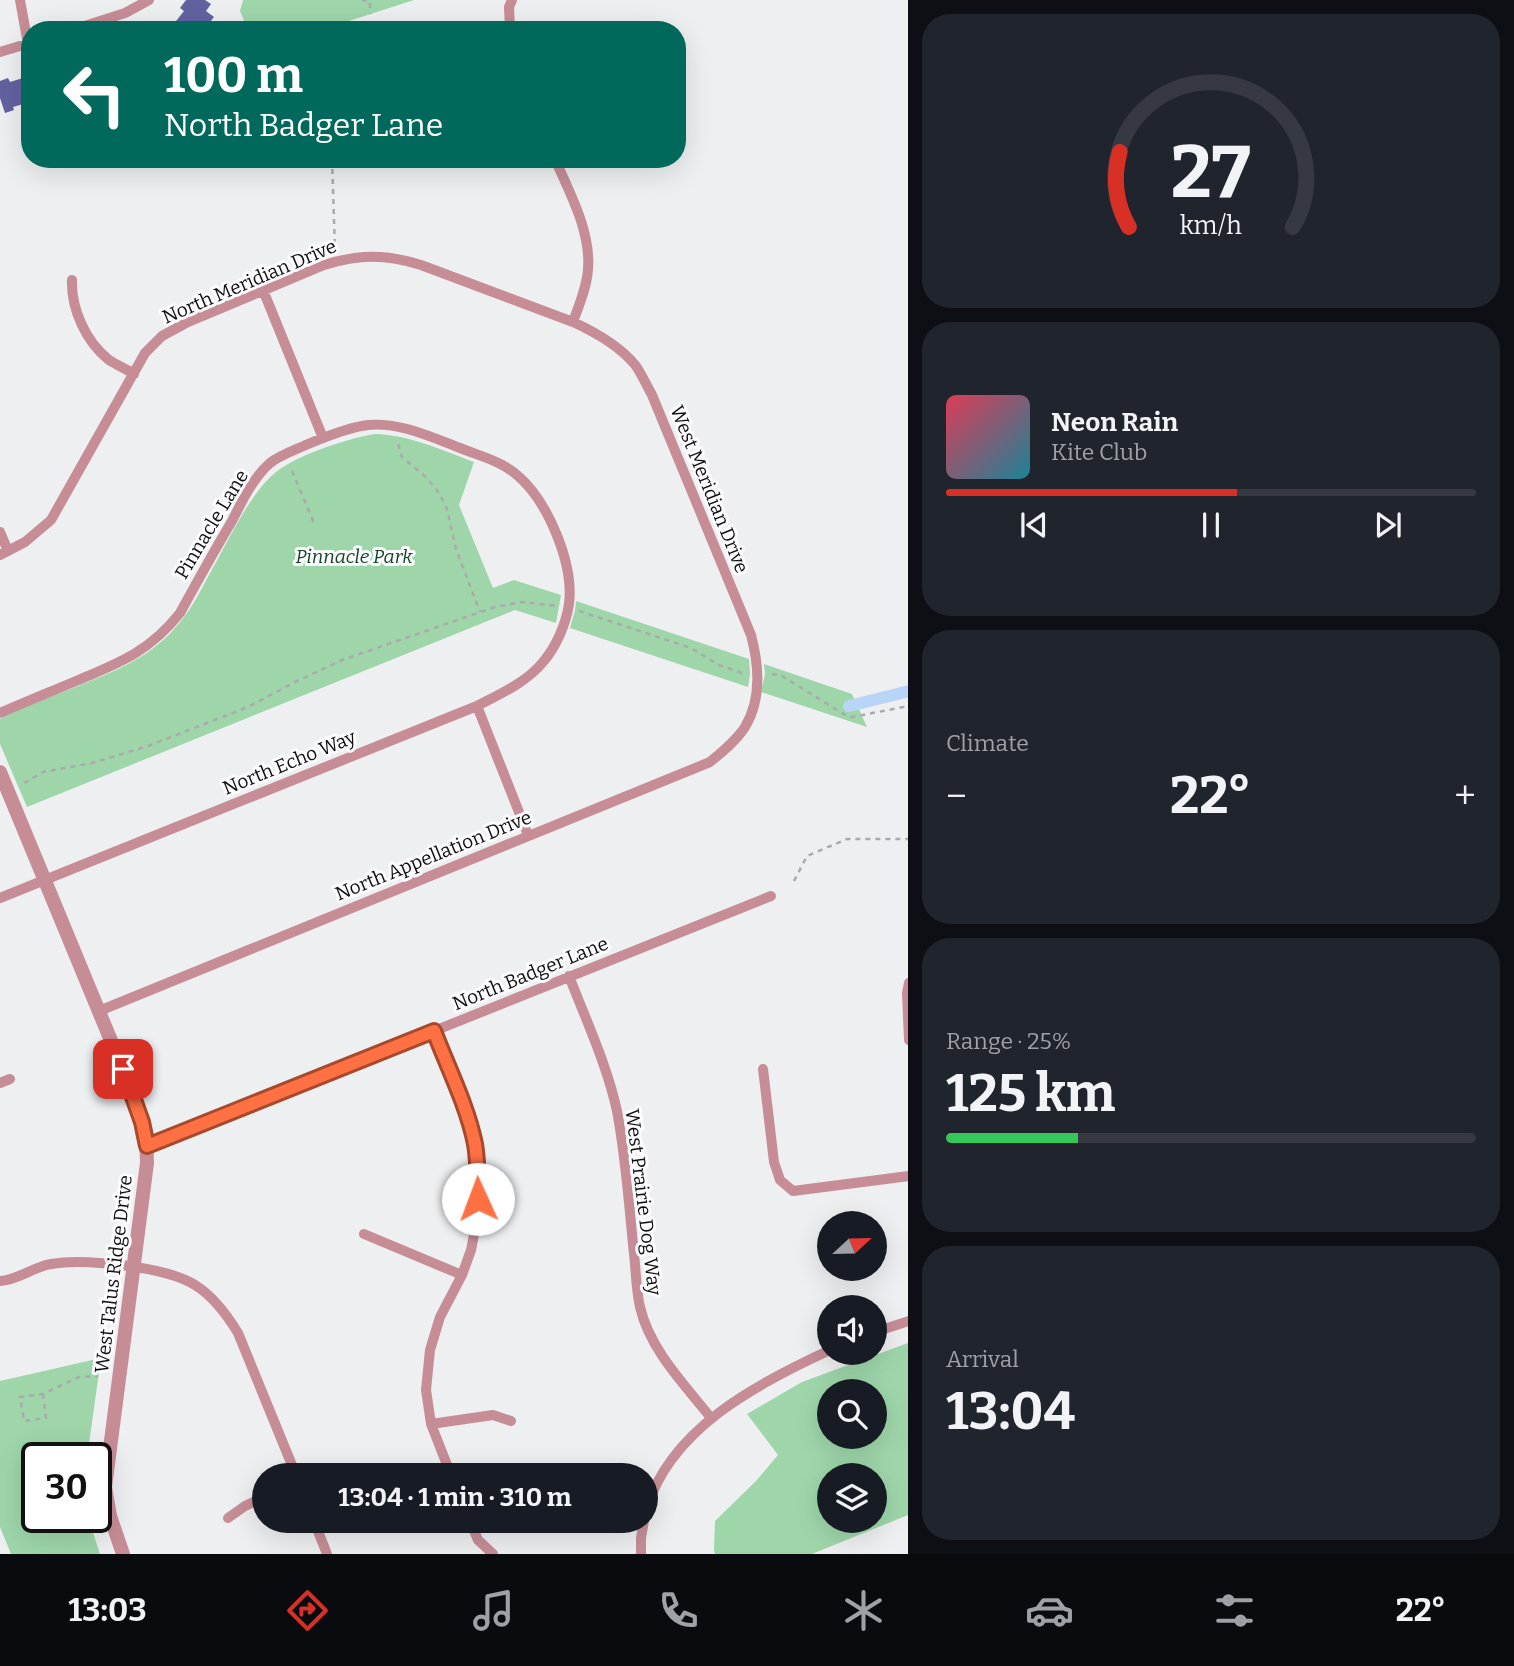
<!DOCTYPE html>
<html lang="en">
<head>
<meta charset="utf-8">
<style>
  body { margin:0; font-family:Bitter,serif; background:#20242c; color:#f1f3f6; height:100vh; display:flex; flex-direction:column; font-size:26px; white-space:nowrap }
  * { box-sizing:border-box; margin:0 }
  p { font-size:23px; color:#9ea1a6 }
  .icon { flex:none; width:38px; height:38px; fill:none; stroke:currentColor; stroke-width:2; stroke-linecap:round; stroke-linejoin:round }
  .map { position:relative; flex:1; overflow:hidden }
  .sheet { display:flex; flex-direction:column; gap:14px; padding:14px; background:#0d0f14; width:606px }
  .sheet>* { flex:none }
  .top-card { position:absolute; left:21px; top:21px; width:665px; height:147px; border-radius:28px; box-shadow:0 7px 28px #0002; background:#00695c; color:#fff; overflow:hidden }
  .needle { width:46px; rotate:68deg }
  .fabs { position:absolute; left:817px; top:1211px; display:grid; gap:14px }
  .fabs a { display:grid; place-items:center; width:70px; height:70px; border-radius:50%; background:#171b24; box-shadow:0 7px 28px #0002; font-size:35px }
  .speed { position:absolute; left:21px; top:1442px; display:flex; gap:14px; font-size:35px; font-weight:700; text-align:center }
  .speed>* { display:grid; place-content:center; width:91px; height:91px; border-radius:50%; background:#171b24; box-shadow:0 7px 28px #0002; line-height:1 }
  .speed .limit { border:4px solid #111; border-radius:10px; background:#fff; color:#111 }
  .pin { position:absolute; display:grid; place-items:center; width:60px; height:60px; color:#fff; margin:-30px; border-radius:14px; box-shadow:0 4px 10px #0006 }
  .me { position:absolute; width:77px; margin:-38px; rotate:358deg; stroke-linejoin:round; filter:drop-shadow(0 0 5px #0008) }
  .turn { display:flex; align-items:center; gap:24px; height:147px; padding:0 28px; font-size:32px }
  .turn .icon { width:91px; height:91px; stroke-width:2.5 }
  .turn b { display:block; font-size:49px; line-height:60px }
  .big { font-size:52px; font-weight:700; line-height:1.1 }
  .sheet .tile { flex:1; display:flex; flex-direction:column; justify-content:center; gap:10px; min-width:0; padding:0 24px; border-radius:28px; background:#20242c }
  .sheet .dial { align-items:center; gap:0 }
  .dial svg { height:182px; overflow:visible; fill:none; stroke:#363941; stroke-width:7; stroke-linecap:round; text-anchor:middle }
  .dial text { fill:#f1f3f6; stroke:none }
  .song { display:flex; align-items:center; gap:21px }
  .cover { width:84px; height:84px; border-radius:10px; background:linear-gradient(135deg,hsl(350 70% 55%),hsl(190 70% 35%)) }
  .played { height:7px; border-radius:4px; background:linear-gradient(90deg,#d93025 55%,#363941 55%) }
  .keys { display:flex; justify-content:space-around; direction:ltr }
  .heat { display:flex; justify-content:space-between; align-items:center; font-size:38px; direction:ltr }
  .charge { height:10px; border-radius:5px; background:linear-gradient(90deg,#34c759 25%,#363941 0) }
  .trip { position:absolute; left:252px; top:1463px; width:406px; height:70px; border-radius:35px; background:#171b24; box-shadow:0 7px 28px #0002; font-weight:700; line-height:70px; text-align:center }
  .menu { display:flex; height:112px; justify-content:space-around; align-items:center; background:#090b0e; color:#9ea1a6 }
  .menu .icon { width:49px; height:49px }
  .menu .current { color:#d93025 }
  .menu b { font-size:32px; color:#f1f3f6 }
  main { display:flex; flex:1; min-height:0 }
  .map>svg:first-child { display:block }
</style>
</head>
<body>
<main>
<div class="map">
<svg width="909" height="1554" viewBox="0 0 909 1554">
  <rect width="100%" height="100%" fill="#eeeff1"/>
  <!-- green -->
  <path fill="#9ed6aa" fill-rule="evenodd" d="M243 0H414L321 30H248L240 11Z
    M375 434C410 435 442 450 474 462L459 505 493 588 514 580 561 595 556 623 515 610 27 807 0 744V719L4 716C27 706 50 697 73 688 110 673 148 659 174 629 189 613 199 594 209 575 227 544 248 495 276 472 299 454 346 439 375 434Z
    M576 601 749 659 750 674 748 687 570 628 575 610Z
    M764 664 852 694 867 727 761 692 765 674Z
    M908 1343V1515L812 1554H715L714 1550 715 1521 756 1481 778 1455 747 1414 802 1382ZM830 1391H875V1437H830ZM830 1475H875V1521H830Z
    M101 1358 87 1458H37V1517H88L100 1554H11L0 1527V1381Z"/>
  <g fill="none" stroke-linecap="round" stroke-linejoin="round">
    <!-- canal -->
    <path stroke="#b8d5f8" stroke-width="12" d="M849 706 909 691"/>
  </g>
  <!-- building -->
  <path fill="#6362a1" d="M186 0H205L211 4 206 11 214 17 210 22 220 30H169L184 11 180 8Z
    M8 78 10 82 23 78 29 93 27 94 30 102 13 107 14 110 5 113 0 98V81Z"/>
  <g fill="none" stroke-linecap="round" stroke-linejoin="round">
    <!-- path -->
    <path stroke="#aaaaac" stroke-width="2.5" stroke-dasharray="5 5" stroke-linecap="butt" d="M362 0 370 1V14
      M332 159 335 250
      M398 444 402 457 427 478 439 493 447 509 456 549 480 612
      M292 471 314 523
      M579 611 691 648 719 665 742 673
      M772 674 782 676 847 716 852 717 909 706
      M24 783 43 772 92 763 148 746 248 707 295 682 342 660 495 607 522 602 559 606
      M794 881 807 856 847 839H909
      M43 1394 46 1418 24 1421 20 1397 43 1394 79 1377 98 1376"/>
    <!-- minor -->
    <path stroke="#c68d97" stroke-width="10" d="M20 0 28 44
      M72 30 125 13 149 0
      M510 30 509 7 512 0
      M0 52 30 43
      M555 159C570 194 591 231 588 269 587 287 579 305 573 322
      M72 280C71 309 86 342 109 360 117 365 126 369 134 374
      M263 290 323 438
      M0 532 8 551
      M0 555 25 542 51 520 145 353 162 336 186 323 324 265C359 254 386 254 421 265L573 322C595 332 620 346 636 366 642 375 647 386 652 395L751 635C759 665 762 699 745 727 736 741 722 752 710 762L99 1011
      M477 706 528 835
      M0 713C25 702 50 692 76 681 119 663 149 652 180 613 197 582 214 551 232 521 242 501 253 478 270 463 280 455 295 450 308 444 325 437 349 427 368 425 400 422 431 437 460 448 480 456 501 461 517 475 548 501 574 564 569 604 566 624 556 647 543 662 527 682 500 694 477 706L0 898
      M569 976C586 1020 607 1065 617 1111 626 1158 629 1206 634 1254 636 1271 636 1290 640 1307 650 1350 684 1384 711 1418
      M909 983 907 993 909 1040
      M434 1030 466 1114 475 1144 478 1178 477 1220 471 1250 462 1275 440 1317 430 1350 426 1390 431 1424 451 1475
      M763 1069 774 1162 780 1180 793 1191 909 1176
      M0 1083 10 1079
      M147 1146 771 896
      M364 1234 462 1275
      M0 1281C18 1280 33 1267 51 1264 84 1258 167 1267 195 1285 213 1296 227 1315 238 1333L296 1475
      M875 1332 909 1321
      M431 1424 493 1415 511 1421
      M646 1511C669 1429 758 1383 830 1350
      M228 1518 245 1506 264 1497
      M314 1521 327 1554
      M470 1521 478 1540 493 1554
      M641 1554V1538L644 1521"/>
    <!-- tertiary -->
    <path stroke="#c68d97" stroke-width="14" d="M0 772 131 1089C140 1114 147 1136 147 1163L105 1487 110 1516 123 1554"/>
  </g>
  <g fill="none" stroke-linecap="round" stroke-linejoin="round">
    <defs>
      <path id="route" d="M123 1069 142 1122 147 1146 434 1031C448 1068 467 1105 475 1144 478 1162 478 1181 478 1199"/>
    </defs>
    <!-- route casing -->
    <use href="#route" stroke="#a6492c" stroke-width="18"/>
    <!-- route -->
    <use href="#route" stroke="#ff7043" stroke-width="12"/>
  </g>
  <g text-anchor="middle" stroke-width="6" stroke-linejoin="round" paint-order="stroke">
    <!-- street labels -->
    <g font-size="19" fill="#0f0f10" stroke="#fcfcfe">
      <text transform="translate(249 281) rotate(-23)" y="7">North Meridian Drive</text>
      <text transform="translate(710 489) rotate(68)" y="7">West Meridian Drive</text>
      <text transform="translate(211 524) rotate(-59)" y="7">Pinnacle Lane</text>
      <text transform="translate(289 762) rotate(-22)" y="7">North Echo Way</text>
      <text transform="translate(433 855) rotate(-22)" y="7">North Appellation Drive</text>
      <text transform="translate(530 973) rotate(-22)" y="7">North Badger Lane</text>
      <text transform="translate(644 1202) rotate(83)" y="7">West Prairie Dog Way</text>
      <text transform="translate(113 1274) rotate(-83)" y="7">West Talus Ridge Drive</text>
    </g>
    <!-- park labels -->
    <g font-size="19" font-style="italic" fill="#154424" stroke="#fcfcfe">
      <text x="354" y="563">Pinnacle Park</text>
    </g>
  </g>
</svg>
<div class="fabs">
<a><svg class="needle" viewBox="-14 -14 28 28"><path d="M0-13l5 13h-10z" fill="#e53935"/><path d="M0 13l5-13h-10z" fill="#9ea1a6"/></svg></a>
<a><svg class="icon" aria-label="sound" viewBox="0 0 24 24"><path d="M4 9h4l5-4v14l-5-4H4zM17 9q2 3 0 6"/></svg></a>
<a><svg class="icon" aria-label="search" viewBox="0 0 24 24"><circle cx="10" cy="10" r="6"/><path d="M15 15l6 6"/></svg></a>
<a><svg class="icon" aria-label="layers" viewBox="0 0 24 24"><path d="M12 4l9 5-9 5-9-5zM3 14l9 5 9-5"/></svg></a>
</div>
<div class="speed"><div class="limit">30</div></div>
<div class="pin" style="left:123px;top:1069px;background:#d93025"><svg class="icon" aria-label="arrive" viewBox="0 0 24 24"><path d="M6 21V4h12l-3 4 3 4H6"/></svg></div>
<svg class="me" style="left:478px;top:1199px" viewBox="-20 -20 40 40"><circle r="19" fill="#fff"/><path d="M0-13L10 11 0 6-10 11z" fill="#ff7043"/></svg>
<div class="trip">13:04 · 1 min · 310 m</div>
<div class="top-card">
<div class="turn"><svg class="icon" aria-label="left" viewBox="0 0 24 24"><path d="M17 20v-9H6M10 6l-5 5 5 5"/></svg><div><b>100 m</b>North Badger Lane</div></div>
</div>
</div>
<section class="sheet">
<div class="tile dial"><svg viewBox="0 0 100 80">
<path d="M14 69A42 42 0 1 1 86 69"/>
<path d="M14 69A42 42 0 0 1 10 36" stroke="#d93025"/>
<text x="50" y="56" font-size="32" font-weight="700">27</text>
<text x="50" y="72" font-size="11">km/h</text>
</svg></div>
<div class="tile">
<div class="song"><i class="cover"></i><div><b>Neon Rain</b><p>Kite Club</p></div></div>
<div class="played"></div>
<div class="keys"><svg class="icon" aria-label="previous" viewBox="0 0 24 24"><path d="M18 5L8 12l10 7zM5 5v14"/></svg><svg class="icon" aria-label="pause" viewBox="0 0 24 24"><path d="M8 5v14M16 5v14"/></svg><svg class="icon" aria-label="next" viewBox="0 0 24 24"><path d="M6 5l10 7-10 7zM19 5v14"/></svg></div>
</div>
<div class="tile"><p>Climate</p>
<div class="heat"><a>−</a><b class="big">22°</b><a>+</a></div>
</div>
<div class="tile"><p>Range · 25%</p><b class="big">125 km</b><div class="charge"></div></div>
<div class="tile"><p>Arrival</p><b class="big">13:04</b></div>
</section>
</main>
<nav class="menu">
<b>13:03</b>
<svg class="icon current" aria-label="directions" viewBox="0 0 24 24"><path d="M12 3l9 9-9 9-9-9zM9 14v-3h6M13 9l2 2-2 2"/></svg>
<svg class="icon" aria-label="music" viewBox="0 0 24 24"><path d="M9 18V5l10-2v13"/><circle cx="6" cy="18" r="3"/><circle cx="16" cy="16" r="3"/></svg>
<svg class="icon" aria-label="phone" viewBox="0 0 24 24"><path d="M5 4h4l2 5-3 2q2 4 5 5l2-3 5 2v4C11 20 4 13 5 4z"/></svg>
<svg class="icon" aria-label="climate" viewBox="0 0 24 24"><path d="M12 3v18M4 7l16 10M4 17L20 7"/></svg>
<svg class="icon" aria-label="car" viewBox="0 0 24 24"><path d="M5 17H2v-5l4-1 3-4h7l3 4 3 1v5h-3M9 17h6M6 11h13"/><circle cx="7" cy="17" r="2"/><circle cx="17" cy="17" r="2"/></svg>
<svg class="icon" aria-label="filters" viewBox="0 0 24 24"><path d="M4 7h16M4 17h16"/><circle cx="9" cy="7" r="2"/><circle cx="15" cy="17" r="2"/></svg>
<b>22°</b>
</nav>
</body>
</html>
